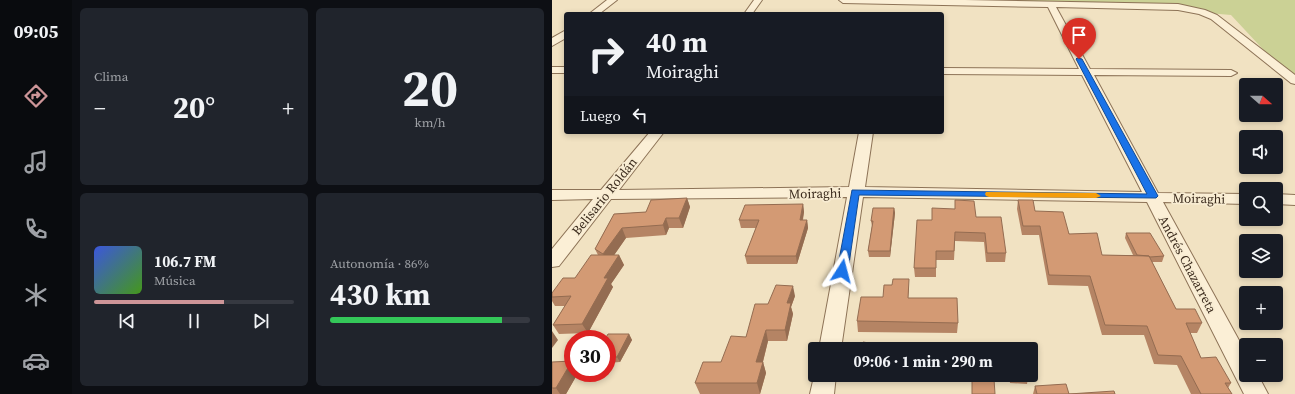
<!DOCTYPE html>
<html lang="es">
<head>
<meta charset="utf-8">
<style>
  body { margin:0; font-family:"Source Serif 4",serif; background:#20242c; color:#f1f3f6; height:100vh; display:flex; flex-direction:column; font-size:15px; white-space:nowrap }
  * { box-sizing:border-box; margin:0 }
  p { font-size:13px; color:#9ea1a6 }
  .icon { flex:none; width:22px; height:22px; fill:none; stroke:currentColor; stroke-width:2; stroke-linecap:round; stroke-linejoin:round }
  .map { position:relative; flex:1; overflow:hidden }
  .side { display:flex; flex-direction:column; gap:8px; padding:8px; background:#0d0f14; width:480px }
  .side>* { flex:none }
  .banner { position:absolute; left:12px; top:12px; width:380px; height:122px; border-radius:4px; box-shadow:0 2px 6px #0003; background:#171b24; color:#f1f3f6; overflow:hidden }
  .needle { width:26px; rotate:111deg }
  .buttons { position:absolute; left:687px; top:78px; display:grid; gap:8px }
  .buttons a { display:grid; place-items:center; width:44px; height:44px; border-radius:4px; background:#171b24; box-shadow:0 2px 6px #0003; font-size:20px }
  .speed { position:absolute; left:12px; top:330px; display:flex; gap:8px; font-size:20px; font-weight:700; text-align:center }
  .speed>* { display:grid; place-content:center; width:52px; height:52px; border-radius:50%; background:#171b24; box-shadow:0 2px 6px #0003; line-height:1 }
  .speed .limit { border:6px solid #d22; background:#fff; color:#111 }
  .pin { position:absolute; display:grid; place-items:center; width:34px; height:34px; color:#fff; margin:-41px -17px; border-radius:50% 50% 50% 0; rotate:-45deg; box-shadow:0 0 4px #0007 }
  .pin .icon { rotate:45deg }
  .me { position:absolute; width:44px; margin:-22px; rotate:9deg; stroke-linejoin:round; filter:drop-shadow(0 0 3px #0008) }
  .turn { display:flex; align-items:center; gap:14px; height:84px; padding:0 16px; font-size:18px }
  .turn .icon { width:52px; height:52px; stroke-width:2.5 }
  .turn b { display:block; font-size:28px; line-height:34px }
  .then { display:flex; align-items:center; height:38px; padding:0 16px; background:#0003; gap:8px; font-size:15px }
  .big { font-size:30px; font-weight:700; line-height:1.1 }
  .side .card { flex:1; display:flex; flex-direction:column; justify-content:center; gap:6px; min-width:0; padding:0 14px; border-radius:6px; background:#20242c }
  .side .dial { align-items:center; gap:0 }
  .dial b { font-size:52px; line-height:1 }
  .song { display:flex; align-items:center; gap:12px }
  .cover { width:48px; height:48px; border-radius:6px; background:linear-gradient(135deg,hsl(230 70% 55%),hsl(100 70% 35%)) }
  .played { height:4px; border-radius:2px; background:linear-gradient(90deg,#cd9598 65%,#363941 65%) }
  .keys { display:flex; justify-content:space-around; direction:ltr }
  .heat { display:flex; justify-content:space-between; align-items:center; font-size:22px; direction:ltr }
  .charge { height:6px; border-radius:3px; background:linear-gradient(90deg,#34c759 86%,#363941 0) }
  .side .tiles { flex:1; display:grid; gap:8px; grid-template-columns:repeat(2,1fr) }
  .trip { position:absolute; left:256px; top:342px; width:230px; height:40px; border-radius:4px; background:#171b24; box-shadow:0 2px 6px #0003; font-weight:700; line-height:40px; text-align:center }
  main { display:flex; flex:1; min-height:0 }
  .menu { display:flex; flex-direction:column; width:72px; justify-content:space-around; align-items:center; background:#090b0e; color:#9ea1a6 }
  .menu .icon { width:28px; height:28px }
  .menu .on { color:#cd9598 }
  .menu b { font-size:18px; color:#f1f3f6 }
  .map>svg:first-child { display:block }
</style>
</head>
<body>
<main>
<nav class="menu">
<b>09:05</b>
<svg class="icon on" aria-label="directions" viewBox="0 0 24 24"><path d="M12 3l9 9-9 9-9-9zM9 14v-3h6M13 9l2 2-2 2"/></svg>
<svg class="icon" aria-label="music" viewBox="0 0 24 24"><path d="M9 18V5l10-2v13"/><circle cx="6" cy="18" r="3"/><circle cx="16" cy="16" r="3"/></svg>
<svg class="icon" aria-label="phone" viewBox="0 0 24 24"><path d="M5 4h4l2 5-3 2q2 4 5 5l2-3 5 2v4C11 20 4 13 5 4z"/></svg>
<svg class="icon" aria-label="climate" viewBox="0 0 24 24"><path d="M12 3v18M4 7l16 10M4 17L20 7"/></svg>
<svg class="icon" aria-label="car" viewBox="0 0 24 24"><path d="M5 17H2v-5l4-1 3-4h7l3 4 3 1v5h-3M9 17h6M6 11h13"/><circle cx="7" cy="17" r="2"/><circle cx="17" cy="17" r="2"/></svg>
</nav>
<section class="side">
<div class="tiles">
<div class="card"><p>Clima</p>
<div class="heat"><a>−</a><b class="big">20°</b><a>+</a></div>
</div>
<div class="card dial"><b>20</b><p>km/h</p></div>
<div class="card">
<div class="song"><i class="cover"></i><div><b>106.7 FM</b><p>Música</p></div></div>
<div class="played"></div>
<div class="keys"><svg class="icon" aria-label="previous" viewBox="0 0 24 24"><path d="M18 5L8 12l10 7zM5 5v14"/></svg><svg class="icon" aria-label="pause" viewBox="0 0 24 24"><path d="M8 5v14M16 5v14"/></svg><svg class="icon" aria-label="next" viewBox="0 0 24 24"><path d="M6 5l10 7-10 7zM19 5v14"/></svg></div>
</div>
<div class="card"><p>Autonomía · 86%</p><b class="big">430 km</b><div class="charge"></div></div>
</div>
</section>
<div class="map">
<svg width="743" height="394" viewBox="0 0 743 394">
  <rect width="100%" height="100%" fill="#f1e2c2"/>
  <!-- green -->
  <path fill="#cbd195" d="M291 0H743V77L733 73 679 15 564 5Z"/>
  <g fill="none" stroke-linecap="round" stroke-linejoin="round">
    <defs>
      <path id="street" d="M55 0H65L47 14H37Z
        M202 0H210L200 14H192Z
        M287 0H413L626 4 653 10 665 15 743 75V84L739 83 659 19 647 14 626 10 504 7 538 69 679 70 685 73 679 76 542 75 606 193 694 194V204L611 202 694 353V375H706L716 394H692L595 202 311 197 289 349H267L295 197 59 199 7 266 0 267V249L41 199 0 200V190H49L98 132H112L67 190 297 187 307 132H321L313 187 590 192 530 75 390 74V68L527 69 496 7 291 3Z
        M14 30V38L0 46V38Z
        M0 67H14V73H0Z
        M724 194 743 195V205L724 204Z
        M263 372V375H284L282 394H258Z"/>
    </defs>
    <!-- street casing -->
    <use href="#street" stroke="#8d7357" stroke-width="2"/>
    <!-- street -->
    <use href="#street" fill="#fbefd6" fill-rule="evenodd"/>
  </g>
  <!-- wall -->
  <path fill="#b58464" d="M135 198 138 207 131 228H117L114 235 74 238 62 255H67L72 265 59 284 61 287 36 333 7 334 1 325 13 306H3L0 301V293L23 278 46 255 43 249 62 214 94 212Z
    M403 200 424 217 454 253 453 262H434L432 242 403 241 402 260H384V277H363L362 268 380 220 403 209Z
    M466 200 550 255H581L573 238 574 233 612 256 610 262H600L624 309 650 323 645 333H638L649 358 679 383 676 388 680 394H639L625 365 602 364 592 335H550L536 286 496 285 487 235H470L465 209Z
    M251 204 252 212 251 220H255L256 228 245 264H195L193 256 204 228H189L187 220Z
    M342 208 343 213 338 257H317L316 251 320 226 319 221Z
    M357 289 356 298 406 323 405 333 306 332 305 321 331 297Z
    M243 296 239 307 241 314 235 341H216L211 362 214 373 208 394H148L143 383 169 362 194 337 216 304Z
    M77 334 80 340 68 362 55 363V339Z
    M0 362 21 373H26L14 394H0Z
    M365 375H396L394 380Z
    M457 375H476V378L475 384 458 383Z
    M483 386 517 394H563H481Z"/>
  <!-- shaded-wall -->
  <path fill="#946c51" d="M135 198 138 207 131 228 127 218Z
    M251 204 252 212 249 228 248 220Z
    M342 208 343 213 338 257V251Z
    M114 218 117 228 114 235 111 225Z
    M255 220 256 228 245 264 244 256Z
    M70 228 74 238 56 264 51 254Z
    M67 255 72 265 59 284 61 287 36 333 30 324 52 278Z
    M241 286 243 296 239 307 241 314 235 341 233 330 235 303Z
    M214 330 216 341 208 373 204 362Z
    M0 331 6 340 0 348Z
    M77 334 80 340 68 362 65 357Z
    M20 361 21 362V373H26L14 394H8L4 388Z
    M211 362 214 373 208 394 205 383Z"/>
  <!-- building -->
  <path fill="#d39a74" stroke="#946c51" d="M135 198 127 218H114L111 225 70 228 51 254 43 249 62 214 94 212 99 200Z
    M403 200 422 201 424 217H449L454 253H435L433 233 403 232 402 251H384V268H362L365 220H380V208L403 209Z
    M466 200H481L483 211 511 212 517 234 545 233 550 255 597 256 624 309H643L650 323H634L649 358 664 357 679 383H673L680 394H649L629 356 606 355 595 326 553 325 538 276 497 275 488 226H471Z
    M251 204 248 220H255L244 256H193L207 220H187L193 205Z
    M321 208H342L338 251H316L321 221H319Z
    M574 233H598L612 256 598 257 597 256 585 255Z
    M39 255H67L52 278H56L30 324 1 325 19 296 0 297V293L11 278H23Z
    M341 279H357L356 298H405L406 323 305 321 309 297H331L332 285H340Z
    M224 285 241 286 235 303H239L233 330H214L204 362H211L205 383H143L151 362H169L179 336 194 337 203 304H216Z
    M56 334H77L65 357H55V339H53Z
    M311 342 329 345V349H310Z
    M20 361 4 388H0V362Z
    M459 375H476V378L459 377Z
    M420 378 442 379 443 394H420Z
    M514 384 517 394 562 391 563 394H485L483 386Z"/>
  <!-- route -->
  <path fill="#1a73e8" stroke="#114b97" d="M525 58 530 59 606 196 604 198 307 195 296 271 294 273H287L285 271 300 190 595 194 524 59Z"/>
  <!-- slow -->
  <path fill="#f59e0b" d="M434 192 544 193 549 196 544 198 437 197 434 196 433 194Z"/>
  <g text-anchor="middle" stroke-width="3.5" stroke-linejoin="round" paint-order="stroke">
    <!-- street labels -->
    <g font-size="13" fill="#3b2b1d" stroke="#f8ecd2">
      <text transform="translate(263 193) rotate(-1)" y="5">Moiraghi</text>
      <text transform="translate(52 196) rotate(-51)" y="5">Belisario Roldán</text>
      <text transform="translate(647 198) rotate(1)" y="5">Moiraghi</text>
      <text transform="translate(636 264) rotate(62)" y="5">Andrés Chazarreta</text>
    </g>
  </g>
</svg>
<div class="buttons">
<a><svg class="needle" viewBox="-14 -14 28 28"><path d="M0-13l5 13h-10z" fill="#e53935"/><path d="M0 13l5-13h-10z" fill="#9ea1a6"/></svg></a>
<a><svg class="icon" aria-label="sound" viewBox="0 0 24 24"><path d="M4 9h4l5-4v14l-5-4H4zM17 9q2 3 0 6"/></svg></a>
<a><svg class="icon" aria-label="search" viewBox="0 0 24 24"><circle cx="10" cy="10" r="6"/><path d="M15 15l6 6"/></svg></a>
<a><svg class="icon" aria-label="layers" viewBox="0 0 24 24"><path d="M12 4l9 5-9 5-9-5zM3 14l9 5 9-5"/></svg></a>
<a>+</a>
<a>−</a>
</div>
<div class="speed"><div class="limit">30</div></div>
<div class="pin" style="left:527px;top:59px;background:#d93025"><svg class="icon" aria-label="arrive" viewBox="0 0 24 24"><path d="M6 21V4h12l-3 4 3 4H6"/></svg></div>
<svg class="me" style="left:290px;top:271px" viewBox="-20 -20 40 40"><path d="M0-17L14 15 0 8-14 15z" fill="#1a73e8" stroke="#fff" stroke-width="4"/></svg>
<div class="trip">09:06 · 1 min · 290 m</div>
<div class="banner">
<div class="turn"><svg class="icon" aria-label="right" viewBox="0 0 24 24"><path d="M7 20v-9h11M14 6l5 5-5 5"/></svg><div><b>40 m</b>Moiraghi</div></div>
<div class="then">Luego<svg class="icon" aria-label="left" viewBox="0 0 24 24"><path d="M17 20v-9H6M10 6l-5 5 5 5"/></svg></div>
</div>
</div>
</main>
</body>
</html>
